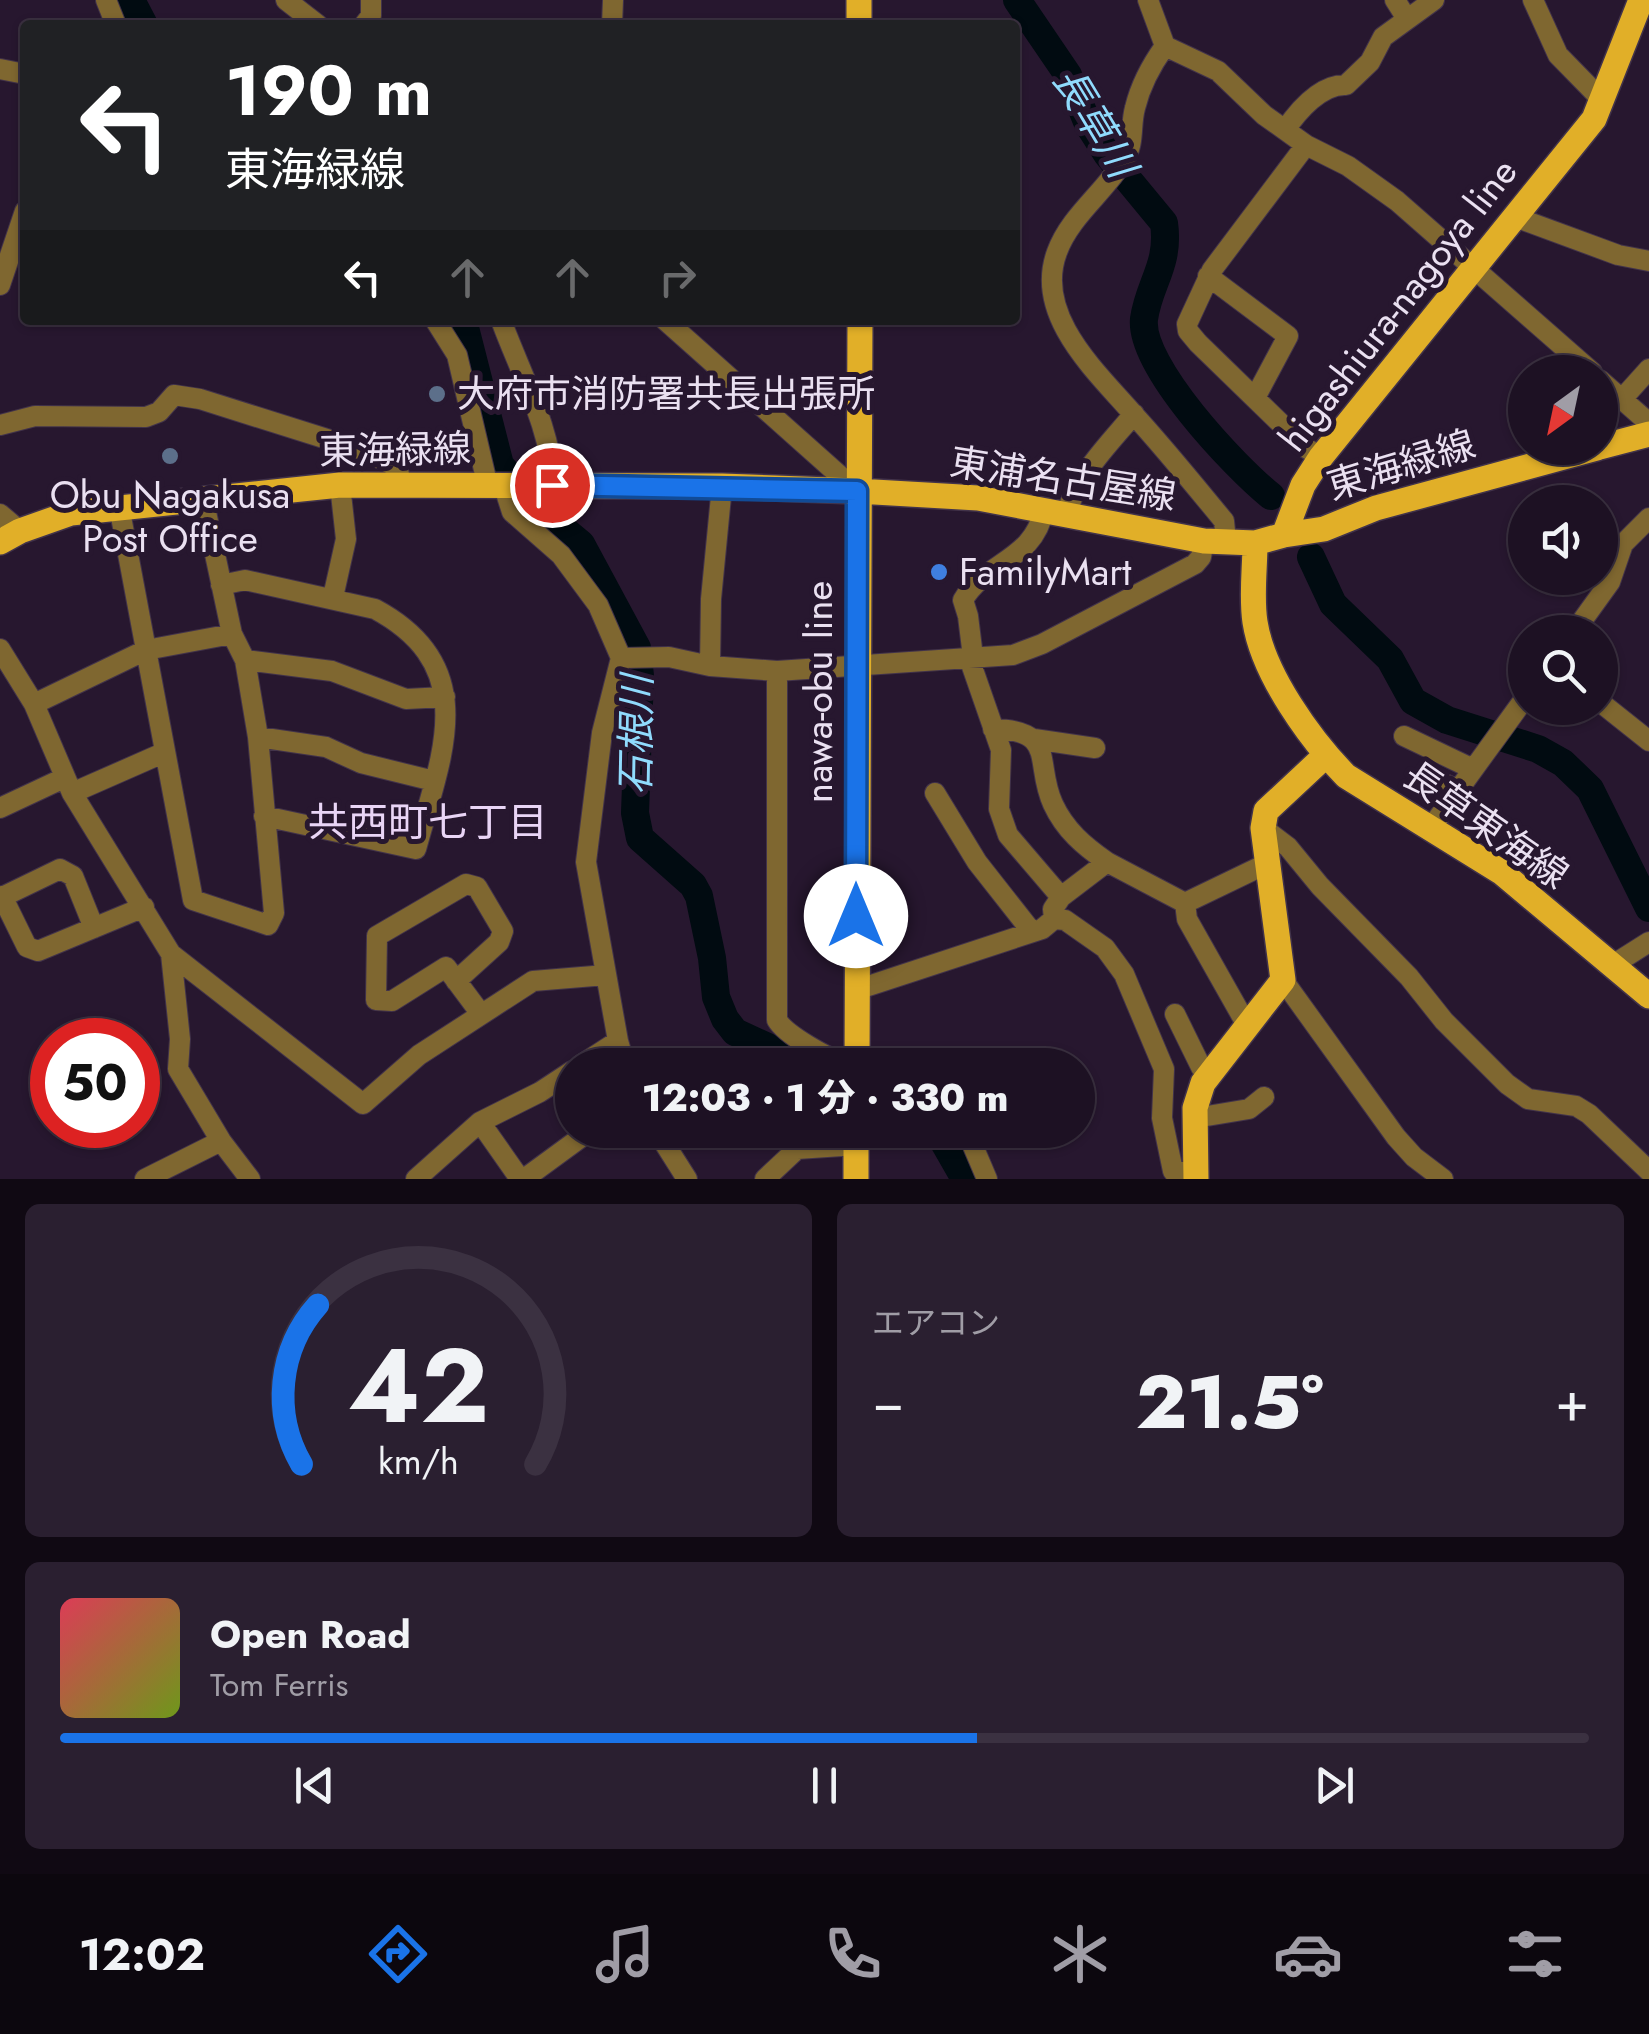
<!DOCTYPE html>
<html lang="ja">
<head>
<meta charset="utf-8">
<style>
  body { margin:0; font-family:Jost,"Noto Sans JP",sans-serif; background:#2a1f30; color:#f1f3f6; height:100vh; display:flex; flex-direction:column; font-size:38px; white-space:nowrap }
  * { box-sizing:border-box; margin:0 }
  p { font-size:32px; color:#a09da6 }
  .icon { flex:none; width:55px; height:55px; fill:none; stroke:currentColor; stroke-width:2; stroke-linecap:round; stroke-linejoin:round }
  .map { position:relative; height:1179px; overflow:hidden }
  .sheet { display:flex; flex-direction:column; gap:25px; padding:25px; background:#100913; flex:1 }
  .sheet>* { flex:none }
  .hud { position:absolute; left:20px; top:20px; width:1000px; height:305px; border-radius:10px; box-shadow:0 2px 8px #0004,0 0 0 2px #3b3141; background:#202124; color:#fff; overflow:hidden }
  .needle { width:65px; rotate:213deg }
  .controls { position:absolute; left:1508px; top:355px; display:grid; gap:20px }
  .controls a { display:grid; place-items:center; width:110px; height:110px; border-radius:50%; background:#1d1123; box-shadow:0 2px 8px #0004,0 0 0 2px #3b3141; font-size:50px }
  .speed { position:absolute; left:30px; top:1018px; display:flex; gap:20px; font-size:50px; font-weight:700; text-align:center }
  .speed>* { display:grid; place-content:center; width:130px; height:130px; border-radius:50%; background:#1d1123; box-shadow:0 2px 8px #0004,0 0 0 2px #3b3141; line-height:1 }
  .speed .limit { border:15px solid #d22; background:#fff; color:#111 }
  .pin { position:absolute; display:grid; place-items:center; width:85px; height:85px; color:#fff; margin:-42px; border:5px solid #fff; border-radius:50%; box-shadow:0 2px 10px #0007 }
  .me { position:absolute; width:110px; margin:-55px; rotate:0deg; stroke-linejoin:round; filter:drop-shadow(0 0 8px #0008) }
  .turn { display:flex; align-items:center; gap:35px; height:210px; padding:0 40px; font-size:45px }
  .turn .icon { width:130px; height:130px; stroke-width:2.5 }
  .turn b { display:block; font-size:70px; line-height:85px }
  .lanes { display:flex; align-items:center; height:95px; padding:0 40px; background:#0003; justify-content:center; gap:50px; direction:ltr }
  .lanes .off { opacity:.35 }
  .big { font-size:75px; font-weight:800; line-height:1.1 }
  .sheet .card { flex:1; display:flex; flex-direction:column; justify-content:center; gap:15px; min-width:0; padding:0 35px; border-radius:15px; background:#2a1f30 }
  .sheet .dial { align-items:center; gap:0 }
  .dial svg { height:260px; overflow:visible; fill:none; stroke:#3b3141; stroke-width:7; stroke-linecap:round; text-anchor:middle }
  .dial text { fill:#f1f3f6; stroke:none }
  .song { display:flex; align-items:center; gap:30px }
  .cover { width:120px; height:120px; border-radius:15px; background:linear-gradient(135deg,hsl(350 70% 55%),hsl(80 70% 35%)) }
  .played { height:10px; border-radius:5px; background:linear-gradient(90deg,#1a73e8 60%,#3b3141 60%) }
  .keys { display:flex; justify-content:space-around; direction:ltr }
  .heat { display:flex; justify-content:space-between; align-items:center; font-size:55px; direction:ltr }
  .sheet .tiles { flex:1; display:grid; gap:25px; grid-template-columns:1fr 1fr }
  .card:last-child { grid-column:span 2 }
  .trip { position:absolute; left:555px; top:1048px; width:540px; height:100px; border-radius:50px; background:#1d1123; box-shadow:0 2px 8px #0004,0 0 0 2px #3b3141; font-weight:800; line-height:100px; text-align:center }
  .tabs { display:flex; height:160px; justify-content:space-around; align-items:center; background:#0c070e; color:#a09da6 }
  .tabs .icon { width:70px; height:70px }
  .tabs .on { color:#1a73e8 }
  .tabs b { font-size:45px; color:#f1f3f6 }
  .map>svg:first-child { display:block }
</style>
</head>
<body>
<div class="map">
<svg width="1649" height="1179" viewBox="0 0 1649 1179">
  <rect width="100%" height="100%" fill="#27172f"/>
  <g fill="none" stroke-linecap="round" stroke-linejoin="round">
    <!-- river -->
    <path stroke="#010b11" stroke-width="28" d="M131 0 144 25
      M1017 0 1068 75 1088 124 1107 154 1164 223C1170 265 1149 283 1144 319 1139 366 1235 467 1271 496
      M463 320 500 465 539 509 581 544 637 648 640 676 635 813 640 838 693 885 699 896 712 958 716 997 725 1019 735 1032 807 1065
      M1311 557 1333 604 1390 659 1413 701 1447 720 1538 749 1563 763 1590 789 1649 908
      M937 1130 965 1179"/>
    <defs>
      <path id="minor" d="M106 0 116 25
        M286 0 318 25
        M1148 0 1165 46 1218 71 1264 115 1306 145 1348 166 1397 201 1592 372
        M1395 0 1407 19
        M1533 0 1558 55 1603 101
        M364 25 371 16V0
        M612 25 613 0
        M1165 46C1152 64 1140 87 1135 108 1130 126 1135 143 1124 160 1105 192 1070 216 1057 252 1033 316 1098 373 1135 416 1166 450 1195 486 1224 521L1226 541
        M0 69 25 74
        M1285 130C1298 111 1321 84 1346 85L1370 62 1383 37 1434 0
        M1306 145 1212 270 1187 324 1188 331 1198 343 1306 448 1321 457
        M1515 217 1618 255 1649 261
        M1208 276 1288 336 1256 396
        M0 285 25 211
        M435 320 457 355 488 487
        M501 320C519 370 554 434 552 485
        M665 320 857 491
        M1600 380 1649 423
        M1622 399 1649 369
        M0 425 35 416 146 417 159 412 174 395 200 399 365 451 393 465 399 474V486
        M722 486 711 599 710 666 777 671 1013 655 1042 644 1195 564 1201 557 1204 541
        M504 487 512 512 561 555 598 605 621 658 602 733 586 862 618 1041 625 1065
        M119 506 193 900 268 925 274 913 258 737 245 660 232 634 203 498
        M1067 513C1077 475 1109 444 1134 414
        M0 514 20 531
        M221 585 245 580 375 609C483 667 441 756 416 849L264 816
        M333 597 346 539 340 485
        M1574 632 1610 582 1623 544 1649 518
        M0 649 34 704 72 793 171 954 180 1039 178 1069 221 1141 250 1179
        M973 657 968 616 963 600C986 561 1034 561 1044 509
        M621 658 669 657 710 666
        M969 658 1001 750 999 809 1008 835 1061 897
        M245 660 332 671 406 699 445 697
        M777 671V1020C785 1034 829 1060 845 1062 855 1064 865 1063 876 1065
        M1600 702 1649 741
        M34 704 146 650 232 634
        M993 729C1058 730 1034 763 1053 804 1065 830 1084 846 1107 862
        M1404 736 1473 769
        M258 737 326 747 361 763 434 781
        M1034 739 1095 748
        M1434 779 1458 790
        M72 793 163 753
        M935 793 977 862 1032 932
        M0 808 64 778
        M1263 828 1288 847 1320 886 1409 977 1444 1021 1507 1084 1528 1099 1576 1106 1589 1114 1649 1171
        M1430 829 1525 698
        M2 896 27 947 38 951 144 907
        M0 898 60 869 73 876 94 928
        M1185 903 1187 919 1244 1020 1249 1023
        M1054 919 1065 920 1105 948 1124 974 1164 1069 1162 1118 1173 1171 1196 1173
        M171 954 363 1104 419 1055 533 981 606 975
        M1611 966 1649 942
        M1283 980 1396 1137 1414 1157 1443 1179
        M456 981 499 942 503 931 477 887 466 884 377 936 376 1000 392 1001 446 967 481 1014
        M856 990 1042 929 1054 919 1053 909 1061 897 1107 862 1185 903 1268 863
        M1175 1014 1201 1067 1208 1076
        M581 1065 618 1041
        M1195 1118 1249 1109 1264 1097
        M480 1122 520 1179
        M656 1130 687 1179
        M963 1130 970 1139 987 1179
        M145 1179 221 1141
        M416 1179 480 1122 540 1092 572 1071
        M524 1179 591 1130
        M765 1179 797 1149 857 1145"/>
      <path id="major" d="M859 25V0
        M1600 447 1649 434
        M1284 535 1324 529 1376 508 1597 448
        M0 542 20 531 71 513 340 485 722 486 857 491 978 498 1204 541 1255 543 1284 535 1303 485 1321 457 1594 119 1641 0
        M1255 543C1255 568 1251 597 1255 622 1263 674 1310 739 1346 776L1501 872 1649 996
        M857 1065 860 320
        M856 1130V1179
        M1196 1179 1195 1108 1203 1083 1283 980 1263 828 1266 811 1326 755"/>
    </defs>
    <!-- minor casing -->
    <use href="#minor" stroke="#42334a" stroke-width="22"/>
    <!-- major casing -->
    <use href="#major" stroke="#42334a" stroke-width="28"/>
    <!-- minor -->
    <use href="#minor" stroke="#7f6730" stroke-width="20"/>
    <!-- major -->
    <use href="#major" stroke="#e1af28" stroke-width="25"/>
  </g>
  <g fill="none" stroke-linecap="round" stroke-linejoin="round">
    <defs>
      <path id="route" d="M552 485 857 491 856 916"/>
    </defs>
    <!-- route casing -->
    <use href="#route" stroke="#114b97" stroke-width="25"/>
    <!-- route -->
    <use href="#route" stroke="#1a73e8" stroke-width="18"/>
  </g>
  <!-- markers -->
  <g fill="#5c6f8a" stroke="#27172f" stroke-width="4">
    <circle cx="437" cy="394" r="10"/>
    <circle cx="170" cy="456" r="10"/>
  </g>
  <circle fill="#3f7fe0" stroke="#27172f" stroke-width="4" cx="939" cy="572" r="10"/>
  <g text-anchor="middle" stroke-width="10" stroke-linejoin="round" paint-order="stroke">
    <!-- street labels -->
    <g font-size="38" fill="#eae0f1" stroke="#27172f">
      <text transform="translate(1398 305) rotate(-52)" y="13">higashiura-nagoya line</text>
      <text transform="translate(395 450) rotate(-1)" y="13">東海緑線</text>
      <text transform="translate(1401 465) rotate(-17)" y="13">東海緑線</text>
      <text transform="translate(1063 479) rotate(9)" y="13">東浦名古屋線</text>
      <text transform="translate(819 692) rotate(-90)" y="13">nawa-obu line</text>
      <text transform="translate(1486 825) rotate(35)" y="13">長草東海線</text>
    </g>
    <!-- poi labels -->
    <g font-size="38" fill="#eae0f1" stroke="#27172f" text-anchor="start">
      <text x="457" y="407">大府市消防署共長出張所</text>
      <text x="170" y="508" text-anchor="middle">Obu Nagakusa<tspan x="170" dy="44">Post Office</tspan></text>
      <text x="959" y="585">FamilyMart</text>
    </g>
    <!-- water labels -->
    <g font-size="40" font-style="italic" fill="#90dbfd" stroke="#27172f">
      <text transform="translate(1095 122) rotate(59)" y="14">長草川</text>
      <text transform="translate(636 735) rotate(-89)" y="14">石根川</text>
    </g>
    <!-- neighbourhood labels -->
    <g font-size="40" fill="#e9d5f6" stroke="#27172f">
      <text x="428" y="836">共西町七丁目</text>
    </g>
  </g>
</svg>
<div class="controls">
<a><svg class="needle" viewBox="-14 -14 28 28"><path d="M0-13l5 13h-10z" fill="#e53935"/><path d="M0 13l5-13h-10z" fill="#a09da6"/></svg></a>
<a><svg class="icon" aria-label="sound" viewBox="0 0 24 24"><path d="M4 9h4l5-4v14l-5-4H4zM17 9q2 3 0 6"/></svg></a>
<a><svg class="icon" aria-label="search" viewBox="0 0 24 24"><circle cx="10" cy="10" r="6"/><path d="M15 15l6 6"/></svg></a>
</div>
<div class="speed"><div class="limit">50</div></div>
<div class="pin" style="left:552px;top:485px;background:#d93025"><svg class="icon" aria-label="arrive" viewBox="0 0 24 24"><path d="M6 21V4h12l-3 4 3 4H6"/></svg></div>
<svg class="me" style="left:856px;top:916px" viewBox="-20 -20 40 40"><circle r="19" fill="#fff"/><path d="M0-13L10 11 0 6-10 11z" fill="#1a73e8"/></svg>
<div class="trip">12:03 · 1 分 · 330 m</div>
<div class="hud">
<div class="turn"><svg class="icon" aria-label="left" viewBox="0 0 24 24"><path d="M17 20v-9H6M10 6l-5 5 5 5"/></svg><div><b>190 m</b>東海緑線</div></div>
<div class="lanes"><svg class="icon" aria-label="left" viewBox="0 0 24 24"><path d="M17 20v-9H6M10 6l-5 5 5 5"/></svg><svg class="icon off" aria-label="ahead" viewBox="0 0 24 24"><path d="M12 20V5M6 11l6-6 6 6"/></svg><svg class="icon off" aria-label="ahead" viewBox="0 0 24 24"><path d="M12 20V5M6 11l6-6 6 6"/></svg><svg class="icon off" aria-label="right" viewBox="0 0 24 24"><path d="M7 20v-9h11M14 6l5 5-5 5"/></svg></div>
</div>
</div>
<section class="sheet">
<div class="tiles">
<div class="card dial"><svg viewBox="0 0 100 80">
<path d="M14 69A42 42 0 1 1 86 69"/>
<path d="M14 69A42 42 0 0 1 19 20" stroke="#1a73e8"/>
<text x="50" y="56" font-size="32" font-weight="700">42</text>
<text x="50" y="72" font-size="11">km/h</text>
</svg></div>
<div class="card"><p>エアコン</p>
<div class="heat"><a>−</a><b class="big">21.5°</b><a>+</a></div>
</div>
<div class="card">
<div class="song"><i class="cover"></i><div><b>Open Road</b><p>Tom Ferris</p></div></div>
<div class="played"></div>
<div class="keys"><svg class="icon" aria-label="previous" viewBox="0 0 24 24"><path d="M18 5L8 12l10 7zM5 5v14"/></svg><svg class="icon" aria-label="pause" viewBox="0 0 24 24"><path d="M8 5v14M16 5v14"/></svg><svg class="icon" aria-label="next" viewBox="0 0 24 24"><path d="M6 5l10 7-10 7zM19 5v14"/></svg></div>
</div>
</div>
</section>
<nav class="tabs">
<b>12:02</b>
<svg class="icon on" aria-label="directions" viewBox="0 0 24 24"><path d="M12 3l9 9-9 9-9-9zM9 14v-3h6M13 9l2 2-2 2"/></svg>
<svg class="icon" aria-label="music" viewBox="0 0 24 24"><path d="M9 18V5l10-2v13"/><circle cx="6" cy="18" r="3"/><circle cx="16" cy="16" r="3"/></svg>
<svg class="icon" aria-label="phone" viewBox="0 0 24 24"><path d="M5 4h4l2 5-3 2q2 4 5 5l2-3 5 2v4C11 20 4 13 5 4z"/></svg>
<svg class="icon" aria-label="climate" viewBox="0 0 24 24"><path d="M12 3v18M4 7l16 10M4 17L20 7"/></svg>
<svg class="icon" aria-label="car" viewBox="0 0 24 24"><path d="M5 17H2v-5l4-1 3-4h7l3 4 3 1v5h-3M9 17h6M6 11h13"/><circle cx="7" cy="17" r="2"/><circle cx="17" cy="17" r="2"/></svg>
<svg class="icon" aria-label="filters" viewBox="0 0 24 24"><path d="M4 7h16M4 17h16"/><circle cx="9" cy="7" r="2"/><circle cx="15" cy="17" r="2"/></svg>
</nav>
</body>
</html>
